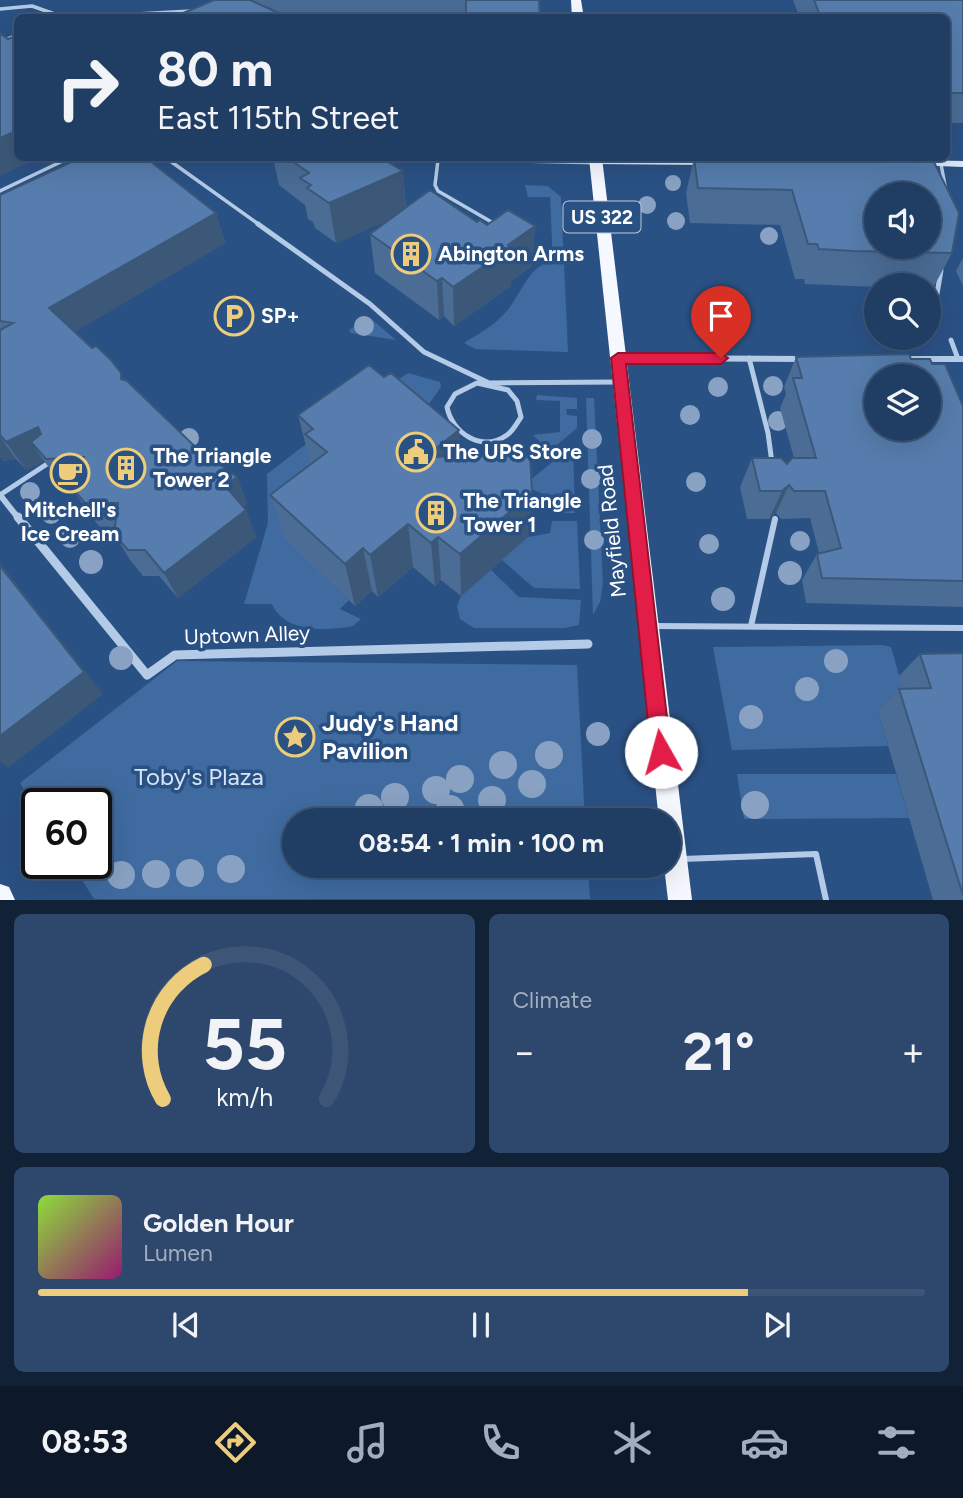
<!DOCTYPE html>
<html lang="en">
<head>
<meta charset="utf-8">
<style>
  body { margin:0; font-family:Figtree,sans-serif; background:#2d486c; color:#f1f3f6; height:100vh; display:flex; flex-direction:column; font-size:26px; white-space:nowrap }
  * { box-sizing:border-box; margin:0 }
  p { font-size:23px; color:#a2aebe }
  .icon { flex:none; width:38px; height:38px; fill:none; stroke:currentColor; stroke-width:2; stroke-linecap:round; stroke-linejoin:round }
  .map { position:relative; height:900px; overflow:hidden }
  .side { display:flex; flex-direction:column; gap:14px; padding:14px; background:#122236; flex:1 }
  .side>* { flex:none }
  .top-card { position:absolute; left:14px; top:14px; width:936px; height:147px; border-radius:10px; box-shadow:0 7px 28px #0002,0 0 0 2px #3d5678; background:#203d63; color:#f1f3f6; overflow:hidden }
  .controls { position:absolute; left:864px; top:182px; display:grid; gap:14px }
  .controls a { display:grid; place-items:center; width:77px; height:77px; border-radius:50%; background:#203d63; box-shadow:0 7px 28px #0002,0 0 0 2px #3d5678; font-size:35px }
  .speed { position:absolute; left:21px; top:788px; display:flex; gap:14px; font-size:35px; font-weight:700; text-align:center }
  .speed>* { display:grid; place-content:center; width:91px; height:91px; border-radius:50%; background:#203d63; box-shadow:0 7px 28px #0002,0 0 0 2px #3d5678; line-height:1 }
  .speed .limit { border:4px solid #111; border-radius:10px; background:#fff; color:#111 }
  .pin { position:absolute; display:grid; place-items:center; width:60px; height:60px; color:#fff; margin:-72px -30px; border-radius:50% 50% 50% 0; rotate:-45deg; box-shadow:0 0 7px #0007 }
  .pin .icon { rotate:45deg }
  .me { position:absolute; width:77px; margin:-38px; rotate:353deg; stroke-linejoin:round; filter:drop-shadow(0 0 5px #0008) }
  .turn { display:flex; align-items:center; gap:24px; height:147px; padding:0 28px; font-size:32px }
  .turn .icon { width:91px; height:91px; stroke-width:2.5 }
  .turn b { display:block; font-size:49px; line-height:60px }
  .big { font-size:52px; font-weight:700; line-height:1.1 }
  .side .card { flex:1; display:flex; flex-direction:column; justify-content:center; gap:10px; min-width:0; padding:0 24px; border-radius:10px; background:#2d486c }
  .side .dial { align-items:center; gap:0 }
  .dial svg { height:182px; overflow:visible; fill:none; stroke:#3d5678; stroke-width:7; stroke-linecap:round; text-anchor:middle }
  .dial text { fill:#f1f3f6; stroke:none }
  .song { display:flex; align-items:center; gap:21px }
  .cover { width:84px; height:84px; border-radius:10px; background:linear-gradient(135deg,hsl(90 70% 55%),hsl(320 70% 35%)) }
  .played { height:7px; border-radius:4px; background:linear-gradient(90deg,#edcc7b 80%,#3d5678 80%) }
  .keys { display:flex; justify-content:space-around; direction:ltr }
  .heat { display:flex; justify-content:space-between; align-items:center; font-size:38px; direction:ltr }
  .side .tiles { flex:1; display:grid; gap:14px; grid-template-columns:1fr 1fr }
  .card:last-child { grid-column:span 2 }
  .trip { position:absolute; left:282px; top:808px; width:399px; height:70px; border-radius:35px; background:#203d63; box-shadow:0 7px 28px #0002,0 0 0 2px #3d5678; font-weight:700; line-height:70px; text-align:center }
  .tabs { display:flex; height:112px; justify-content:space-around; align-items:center; background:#0d1828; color:#a2aebe }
  .tabs .icon { width:49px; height:49px }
  .tabs .on { color:#edcc7b }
  .tabs b { font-size:32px; color:#f1f3f6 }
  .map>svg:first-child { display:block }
</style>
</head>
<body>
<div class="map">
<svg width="963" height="900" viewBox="0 0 963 900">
  <rect width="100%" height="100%" fill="#2a5184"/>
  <!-- green -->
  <path fill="#3f6ba0" d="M525 185 548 186 561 197 568 352 475 349 464 343C478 334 495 325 505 313 520 297 530 262 553 262L550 197H528Z
    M369 317 396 340 351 333 349 330Z
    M408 373 440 382 441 387 429 404 431 409 389 386Z
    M537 395 577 398V409H566L567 415 577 416V428L550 451 533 435 560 432V401L536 400Z
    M586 398H594L603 583 600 602 593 615Z
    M314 438 349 600 340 609 361 619 353 626C327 631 284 633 272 604H244L268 523 267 474Z
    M573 445 575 513H553L541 493 523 486Z
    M552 521H577L580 589 534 588 501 559 528 537 550 533Z
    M491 570 519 597 581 600 579 625 565 628H474L460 619 457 606 461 596Z
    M883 645 891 647 909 710 878 711 888 746 732 750 713 647Z
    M177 661 577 665 585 821H294V866H588L590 899H94L71 863H96V803H37V810L20 783Z
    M737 774H896L909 818 744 819Z"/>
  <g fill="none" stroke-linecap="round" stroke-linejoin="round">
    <!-- lane-far2 -->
    <path stroke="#b4cbe7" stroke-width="3.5" d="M0 9 32 6 63 17
      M62 18 191 11 204 18
      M0 42 18 35
      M166 158 261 226
      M438 160 435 185 438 191 495 224
      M941 164 946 191
      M0 191 69 158"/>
    <!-- lane-far1 -->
    <path stroke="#b4cbe7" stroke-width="5" d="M258 224 370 304 424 352 489 383 619 382
      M937 294 941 270
      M951 340 958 359
      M749 358 768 433 772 463
      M477 383 508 390 517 401 521 417C517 423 513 431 507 435 482 453 452 433 447 407L455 394Z
      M0 495 50 462"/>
    <!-- lane -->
    <path stroke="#b4cbe7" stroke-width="6" d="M653 626 963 628
      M751 626 775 519
      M682 859 816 854 826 900"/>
    <!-- street-far2 -->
    <path stroke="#b4cbe7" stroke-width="5" d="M409 158 596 162"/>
    <!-- street-far1 -->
    <path stroke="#b4cbe7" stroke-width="6" d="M619 358 803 359
      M902 359H963
      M0 495 19 519"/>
    <!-- street -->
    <path stroke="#b4cbe7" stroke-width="9" d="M18 517 147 675 175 655 588 644"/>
    <!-- secondary -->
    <path fill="#dde8f6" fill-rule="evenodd" d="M596 159H710L715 162 710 165 592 164V160Z
      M916 160 963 161V167L912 165 911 163Z"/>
    <!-- primary -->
    <path fill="#f5f8fe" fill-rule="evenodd" d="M571 0H581L584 18H572Z
      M589 158H602L692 900H668L664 866H668V821H659Z
      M0 884 9 887 15 900H0Z"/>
  </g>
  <!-- trees -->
  <g fill="#89a2c3">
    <circle cx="673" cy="183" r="8"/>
    <circle cx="647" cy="205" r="9"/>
    <circle cx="676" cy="221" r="9"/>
    <circle cx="769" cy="236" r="9"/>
    <circle cx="364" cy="326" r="10"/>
    <circle cx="773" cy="386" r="10"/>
    <circle cx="718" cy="387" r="10"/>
    <circle cx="690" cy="415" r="10"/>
    <circle cx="778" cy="421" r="10"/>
    <circle cx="189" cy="438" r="10"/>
    <circle cx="592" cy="439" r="10"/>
    <circle cx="591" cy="479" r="10"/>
    <circle cx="696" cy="482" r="10"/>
    <circle cx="30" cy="492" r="10"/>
    <circle cx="51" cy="514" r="10"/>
    <circle cx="70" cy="538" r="10"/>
    <circle cx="594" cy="540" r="10"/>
    <circle cx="800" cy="541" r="10"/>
    <circle cx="709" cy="544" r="10"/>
    <circle cx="91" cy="562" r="12"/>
    <circle cx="790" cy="573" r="12"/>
    <circle cx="723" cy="599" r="12"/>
    <circle cx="121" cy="658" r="12"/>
    <circle cx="836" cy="661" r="12"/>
    <circle cx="807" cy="689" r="12"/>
    <circle cx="751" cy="717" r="12"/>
    <circle cx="598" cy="734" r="12"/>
    <circle cx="549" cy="755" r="14"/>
    <circle cx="503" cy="765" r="14"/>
    <circle cx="460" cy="779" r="14"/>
    <circle cx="532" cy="784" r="14"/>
    <circle cx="436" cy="790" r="14"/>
    <circle cx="395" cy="797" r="14"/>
    <circle cx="492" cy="800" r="14"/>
    <circle cx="755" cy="805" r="14"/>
    <circle cx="369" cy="808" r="14"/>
    <circle cx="450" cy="809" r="14"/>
    <circle cx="231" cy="869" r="14"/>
    <circle cx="190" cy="873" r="14"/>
    <circle cx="156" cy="874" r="14"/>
    <circle cx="121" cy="875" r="14"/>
  </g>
  <!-- wall -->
  <path fill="#4a6c95" d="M214 0H539L540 18H182L181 14Z
    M793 0H963V123H947V18H800Z
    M273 158H329L335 160 403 171 406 208 487 225 535 226 532 266 511 281V286L454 326 444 316 439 320 375 273 370 234 390 219 336 243 315 228 313 222 308 219 305 205 279 185Z
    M694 158H932L952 253 933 288H929V285H877V287L805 284 804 279H795L780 225 690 223 686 193Z
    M0 195 216 213 225 243 74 332 212 463 237 477 247 504 243 507 256 537 178 598 159 576H143L130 560 114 534 115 530 102 529 90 516 73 489V486L64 487 44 461 26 470 16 459 4 461 0 456Z
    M963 258V286L956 271Z
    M796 357 911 359 932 364 963 406V607L806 603 802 580 817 554 819 553 810 518 781 519 776 513 769 519H747L740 487 752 458 787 464 794 458 780 408 786 394 784 387Z
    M384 377 459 430 460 456 532 493 528 537 461 596 441 580 435 586 413 567 378 597 372 591 355 606 285 539 270 495 312 464 310 462 298 415Z
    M963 653V900H933L878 711 899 689H902L898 677 920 654Z"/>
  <!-- shaded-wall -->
  <path fill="#3c5879" d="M18 130V158H39L0 176V138Z
    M403 171 406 212 336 243 329 203Z
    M216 213 225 243 65 338 49 308Z
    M535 226 532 266 511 281V286L454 326 453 287 508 245Z
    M442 278 444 316 439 320 437 281Z
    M38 427 56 455 46 460 31 442 44 461 26 470 6 442Z
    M459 430 460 476 425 457Z
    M0 437 16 459 4 461 0 455Z
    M237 477 247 504 236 513 225 486Z
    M789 485 776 513 769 519 782 491Z
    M532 493 528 537 461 596 460 554Z
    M246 510 256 537 178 598 164 573Z
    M408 524 413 567 378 597 370 555Z
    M438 537 441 580 435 586 431 543Z
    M363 548 372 591 355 606 345 564Z
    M0 563 103 694 8 768 0 761Z"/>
  <!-- building -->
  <path fill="#567dad" stroke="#3c5879" stroke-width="2" fill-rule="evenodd" d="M214 0H250L290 18H188L181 14Z
    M466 0H539L540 18H466Z
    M814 0H963V93H947V18H821Z
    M0 33 8 39 18 35V130L0 138Z
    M80 158H146L216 213 49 308 92 348 96 346 110 359 121 373V379L127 381 212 463 215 461 237 477 225 486 246 510 164 573 145 550H128L114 534 118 503H85L73 489 84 457 46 459 31 442 41 434 38 427 6 442 0 435V330L13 323 0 321V195Z
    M288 158H329L335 160 339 158H381L403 171 329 203 307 188 311 185 300 178 309 173Z
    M694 158H932L959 213 952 253 854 251 819 249 817 244H808L792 190 698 188ZM877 194H929V247H877Z
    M430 190 477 222 480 220 487 225 508 210 535 226 508 245 512 247 453 287 442 278 437 281 370 234Z
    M909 354 911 359H930L932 364H945L963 406V581L822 578 817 554 841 548 825 491H794L789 485 782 491H760L752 458H781L787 464 792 458H816L793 378H802L796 357ZM877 376H929V429H877Z
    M369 365 384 377 391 373 459 430 425 457 530 455 532 493 460 554 438 537 431 543 408 524 370 555 363 548 345 564 270 495 327 452 305 434 313 429 298 415Z
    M0 566 84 672 0 736Z
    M963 653V895L899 689 931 688 920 654Z"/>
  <!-- route -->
  <path fill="#e11d48" stroke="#92132f" stroke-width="2" d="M618 353H721L728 358 721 364H626L671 752 668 759 661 762 654 759 651 752 611 358Z"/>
  <!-- icons -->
  <defs>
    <symbol id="building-ring" viewBox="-11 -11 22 22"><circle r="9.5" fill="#2a5184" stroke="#edcc7b" stroke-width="1.5"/><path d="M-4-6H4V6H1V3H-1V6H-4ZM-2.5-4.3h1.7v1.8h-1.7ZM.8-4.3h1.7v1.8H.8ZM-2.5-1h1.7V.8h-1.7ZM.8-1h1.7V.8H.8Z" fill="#edcc7b"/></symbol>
    <symbol id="parking-ring" viewBox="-11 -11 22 22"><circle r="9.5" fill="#2a5184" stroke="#edcc7b" stroke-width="1.5"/><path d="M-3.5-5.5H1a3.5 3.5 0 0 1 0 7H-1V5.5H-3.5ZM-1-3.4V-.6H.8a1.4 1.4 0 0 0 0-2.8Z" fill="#edcc7b"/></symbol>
    <symbol id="civic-ring" viewBox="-11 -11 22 22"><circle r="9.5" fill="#2a5184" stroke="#edcc7b" stroke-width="1.5"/><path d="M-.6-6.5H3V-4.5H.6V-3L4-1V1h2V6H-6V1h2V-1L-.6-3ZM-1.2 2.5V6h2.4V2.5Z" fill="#edcc7b"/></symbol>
    <symbol id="cafe-ring" viewBox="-11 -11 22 22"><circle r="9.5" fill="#2a5184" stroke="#edcc7b" stroke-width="1.5"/><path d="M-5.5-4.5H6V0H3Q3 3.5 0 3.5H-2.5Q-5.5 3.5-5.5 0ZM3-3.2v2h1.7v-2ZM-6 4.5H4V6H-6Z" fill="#edcc7b"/></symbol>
    <symbol id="sight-ring" viewBox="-11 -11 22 22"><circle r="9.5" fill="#2a5184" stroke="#edcc7b" stroke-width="1.5"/><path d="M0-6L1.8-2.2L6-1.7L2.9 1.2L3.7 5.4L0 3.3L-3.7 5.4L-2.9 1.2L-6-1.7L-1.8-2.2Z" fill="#edcc7b"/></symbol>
  </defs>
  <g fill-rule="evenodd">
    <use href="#building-ring" x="389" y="232" width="44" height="44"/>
    <use href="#parking-ring" x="212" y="294" width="44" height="44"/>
    <use href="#civic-ring" x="394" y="430" width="44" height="44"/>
    <use href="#building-ring" x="104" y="446" width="44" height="44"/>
    <use href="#cafe-ring" x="48" y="451" width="44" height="44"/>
    <use href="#building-ring" x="414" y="491" width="44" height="44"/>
    <use href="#sight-ring" x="273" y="715" width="44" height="44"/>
  </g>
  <g text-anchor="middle" stroke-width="7" stroke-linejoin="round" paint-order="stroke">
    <!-- shield labels -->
    <rect fill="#2a5184" stroke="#bfcbda" stroke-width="2" x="563.5" y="201.5" width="77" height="31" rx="5"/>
    <g font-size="19" font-weight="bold" fill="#fff">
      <text x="602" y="224">US 322</text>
    </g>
    <!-- poi labels -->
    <g font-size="21" font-weight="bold" fill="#fff" stroke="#2a5184" text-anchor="start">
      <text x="438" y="261">Abington Arms</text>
      <text x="261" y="323">SP+</text>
      <text x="443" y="459">The UPS Store</text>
      <text x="153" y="463">The Triangle<tspan x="153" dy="24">Tower 2</tspan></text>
      <text x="463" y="508">The Triangle<tspan x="463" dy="24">Tower 1</tspan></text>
      <text x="70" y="517" text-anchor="middle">Mitchell's<tspan x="70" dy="24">Ice Cream</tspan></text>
    </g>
    <!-- street labels -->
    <g font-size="21" fill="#fff" stroke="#2a5184">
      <text transform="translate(612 531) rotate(-96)" y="7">Mayfield Road</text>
      <text transform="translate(247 635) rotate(-2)" y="7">Uptown Alley</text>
    </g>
    <!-- near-poi labels -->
    <g font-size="24" font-weight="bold" fill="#fff" stroke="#2a5184" text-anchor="start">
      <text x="322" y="731">Judy's Hand<tspan x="322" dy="28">Pavilion</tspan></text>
    </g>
    <!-- near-park labels -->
    <g font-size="24" fill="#d7e5f6" stroke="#2a5184">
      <text x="199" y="785">Toby's Plaza</text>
    </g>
  </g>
</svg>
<div class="controls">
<a><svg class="icon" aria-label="sound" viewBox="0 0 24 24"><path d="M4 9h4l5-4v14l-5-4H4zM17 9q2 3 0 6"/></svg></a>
<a><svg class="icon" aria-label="search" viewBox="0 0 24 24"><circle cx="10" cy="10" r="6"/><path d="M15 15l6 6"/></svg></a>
<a><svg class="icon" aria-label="layers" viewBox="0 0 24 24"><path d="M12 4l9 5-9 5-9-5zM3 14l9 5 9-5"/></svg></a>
</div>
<div class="speed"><div class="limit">60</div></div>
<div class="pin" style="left:721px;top:358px;background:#d93025"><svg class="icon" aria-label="arrive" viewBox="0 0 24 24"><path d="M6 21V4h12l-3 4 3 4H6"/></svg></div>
<svg class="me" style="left:661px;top:752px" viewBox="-20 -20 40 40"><circle r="19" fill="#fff"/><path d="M0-13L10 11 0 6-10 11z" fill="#e11d48"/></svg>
<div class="trip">08:54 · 1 min · 100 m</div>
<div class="top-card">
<div class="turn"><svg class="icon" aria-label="right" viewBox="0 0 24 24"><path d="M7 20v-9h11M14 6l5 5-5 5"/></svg><div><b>80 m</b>East 115th Street</div></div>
</div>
</div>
<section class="side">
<div class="tiles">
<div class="card dial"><svg viewBox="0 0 100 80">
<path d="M14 69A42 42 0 1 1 86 69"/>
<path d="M14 69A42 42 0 0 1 32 10" stroke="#edcc7b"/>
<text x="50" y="56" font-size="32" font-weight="700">55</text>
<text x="50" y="72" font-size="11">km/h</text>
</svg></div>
<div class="card"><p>Climate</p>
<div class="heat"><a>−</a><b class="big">21°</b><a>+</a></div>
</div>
<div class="card">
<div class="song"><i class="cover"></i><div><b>Golden Hour</b><p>Lumen</p></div></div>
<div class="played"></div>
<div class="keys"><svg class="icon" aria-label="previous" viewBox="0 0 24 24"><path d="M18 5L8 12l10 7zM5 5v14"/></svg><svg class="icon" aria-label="pause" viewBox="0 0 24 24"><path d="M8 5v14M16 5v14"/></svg><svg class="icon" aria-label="next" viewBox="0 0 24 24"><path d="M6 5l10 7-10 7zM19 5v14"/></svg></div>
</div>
</div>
</section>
<nav class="tabs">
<b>08:53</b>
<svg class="icon on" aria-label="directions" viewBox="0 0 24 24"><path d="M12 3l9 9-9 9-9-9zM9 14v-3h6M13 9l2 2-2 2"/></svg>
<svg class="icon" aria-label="music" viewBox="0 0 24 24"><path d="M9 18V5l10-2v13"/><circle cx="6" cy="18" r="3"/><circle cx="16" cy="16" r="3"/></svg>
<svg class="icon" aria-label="phone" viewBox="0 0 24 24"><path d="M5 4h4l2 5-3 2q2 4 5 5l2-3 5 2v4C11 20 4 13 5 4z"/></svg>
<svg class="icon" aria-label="climate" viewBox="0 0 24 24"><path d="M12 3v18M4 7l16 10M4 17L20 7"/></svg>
<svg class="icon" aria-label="car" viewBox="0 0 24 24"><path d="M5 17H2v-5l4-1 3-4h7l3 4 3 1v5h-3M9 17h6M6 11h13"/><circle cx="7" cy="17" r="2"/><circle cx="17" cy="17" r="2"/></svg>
<svg class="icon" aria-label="filters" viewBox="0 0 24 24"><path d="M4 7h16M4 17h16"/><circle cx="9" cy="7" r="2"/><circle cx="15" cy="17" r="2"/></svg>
</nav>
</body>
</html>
